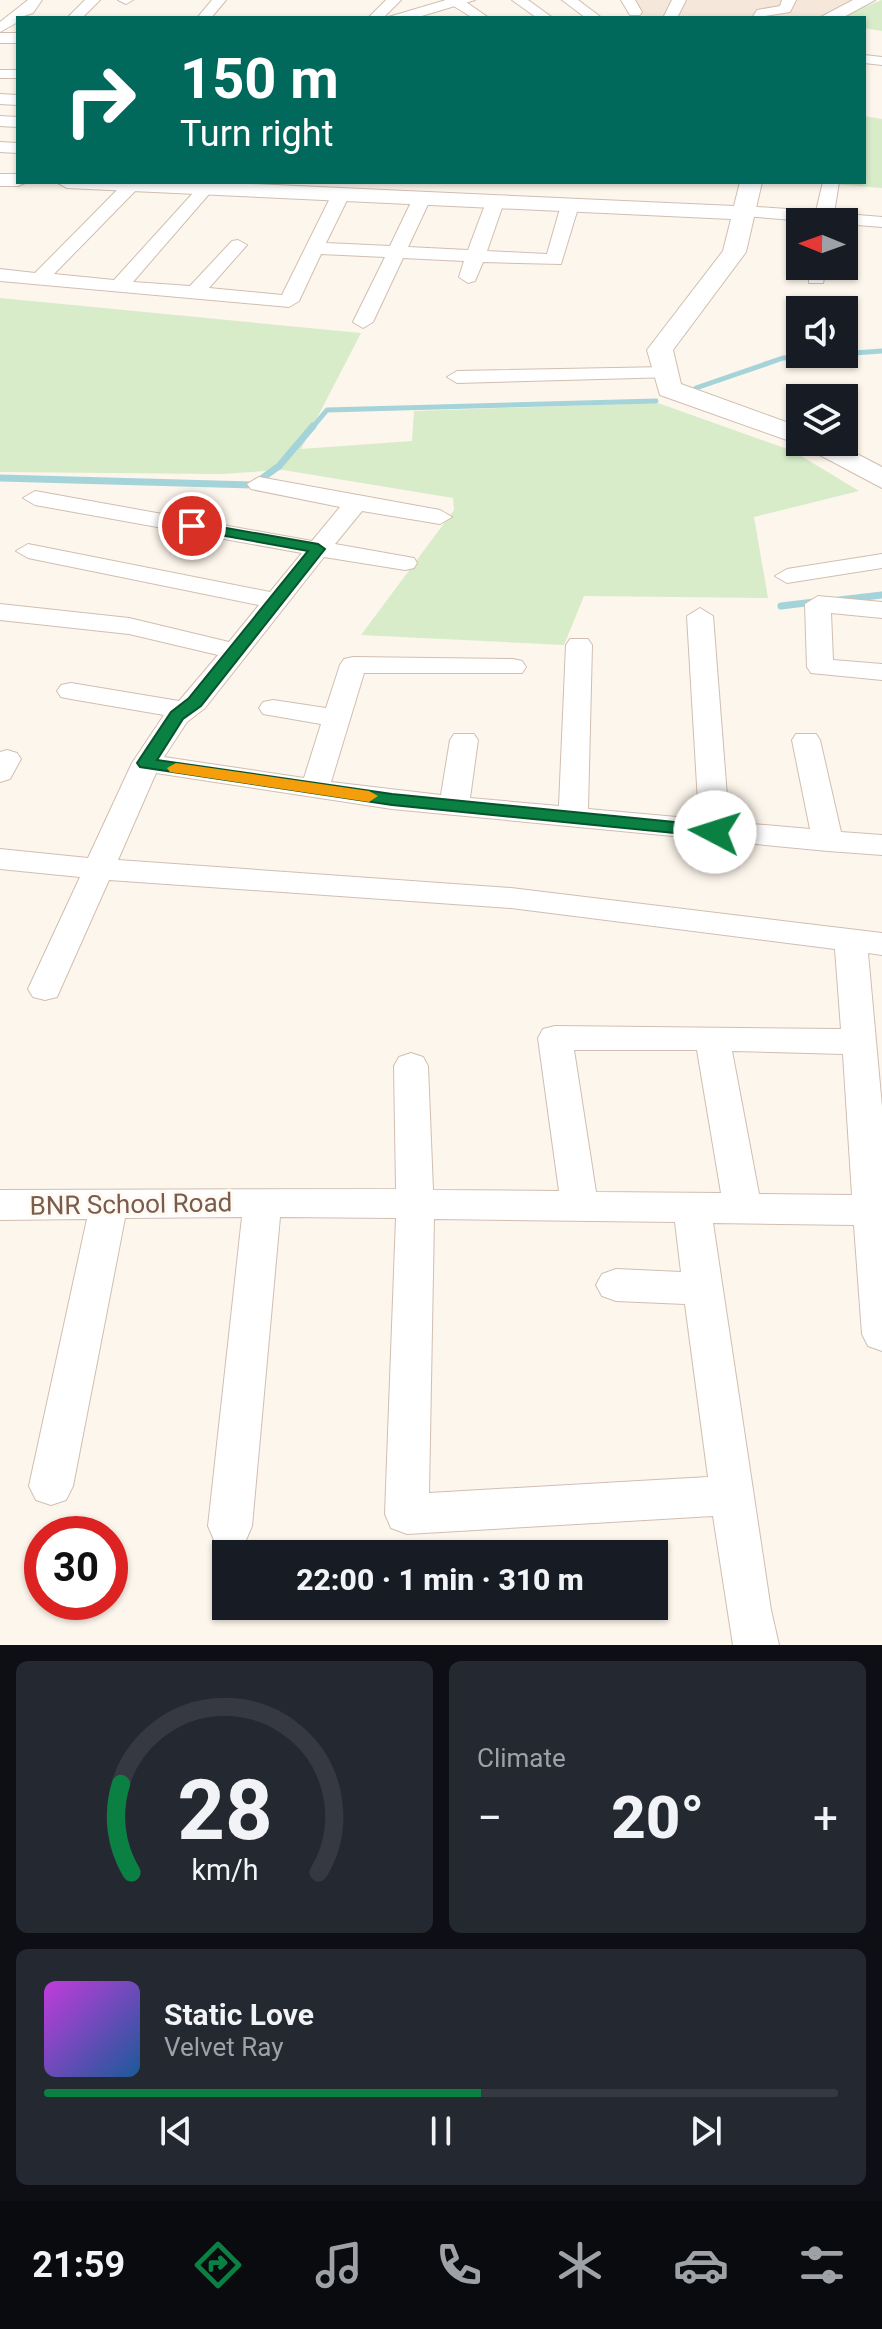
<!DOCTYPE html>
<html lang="en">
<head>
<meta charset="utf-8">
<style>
  body { margin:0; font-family:Roboto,sans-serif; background:#242831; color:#f1f3f6; height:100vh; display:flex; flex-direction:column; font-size:30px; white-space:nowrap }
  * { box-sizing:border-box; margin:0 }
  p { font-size:26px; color:#9ea1a6 }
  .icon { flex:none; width:44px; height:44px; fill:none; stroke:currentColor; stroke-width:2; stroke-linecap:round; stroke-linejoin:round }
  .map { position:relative; height:1645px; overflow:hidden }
  .details { display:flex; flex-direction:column; gap:16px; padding:16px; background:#0d0f14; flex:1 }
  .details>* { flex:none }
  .top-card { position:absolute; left:16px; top:16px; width:850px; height:168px; border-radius:0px; box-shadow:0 2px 6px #0004; background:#00695c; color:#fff; overflow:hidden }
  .needle { width:52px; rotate:271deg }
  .controls { position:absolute; left:786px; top:208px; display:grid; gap:16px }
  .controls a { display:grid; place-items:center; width:72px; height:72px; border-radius:0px; background:#171b24; box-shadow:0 2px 6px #0004; font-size:40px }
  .speed { position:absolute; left:24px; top:1516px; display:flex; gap:16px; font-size:40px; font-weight:700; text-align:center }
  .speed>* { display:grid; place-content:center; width:104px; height:104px; border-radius:50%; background:#171b24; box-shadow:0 2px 6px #0004; line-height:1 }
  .speed .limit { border:12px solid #d22; background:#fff; color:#111 }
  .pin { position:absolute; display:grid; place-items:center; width:68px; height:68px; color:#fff; margin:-34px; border:4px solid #fff; border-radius:50%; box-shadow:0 2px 8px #0007 }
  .me { position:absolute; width:88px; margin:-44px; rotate:275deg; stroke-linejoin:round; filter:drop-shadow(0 0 6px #0008) }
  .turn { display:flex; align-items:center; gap:28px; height:168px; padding:0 32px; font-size:36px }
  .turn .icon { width:104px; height:104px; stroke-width:2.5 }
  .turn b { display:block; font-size:56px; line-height:68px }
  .big { font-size:60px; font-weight:800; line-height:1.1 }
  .details .card { flex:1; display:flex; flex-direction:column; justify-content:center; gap:12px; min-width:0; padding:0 28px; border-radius:12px; background:#242831 }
  .details .dial { align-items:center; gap:0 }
  .dial svg { height:208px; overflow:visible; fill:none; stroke:#363941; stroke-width:7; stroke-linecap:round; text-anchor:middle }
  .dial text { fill:#f1f3f6; stroke:none }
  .song { display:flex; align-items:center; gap:24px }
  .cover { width:96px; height:96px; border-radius:12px; background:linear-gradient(135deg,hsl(290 70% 55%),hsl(210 70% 35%)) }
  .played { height:8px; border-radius:4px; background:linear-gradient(90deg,#0b8043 55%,#363941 55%) }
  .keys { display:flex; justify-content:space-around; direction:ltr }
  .heat { display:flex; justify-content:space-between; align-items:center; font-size:44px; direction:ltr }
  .details .tiles { flex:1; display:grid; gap:16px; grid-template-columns:1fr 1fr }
  .card:last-child { grid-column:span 2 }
  .trip { position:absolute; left:212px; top:1540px; width:456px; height:80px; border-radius:0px; background:#171b24; box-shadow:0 2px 6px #0004; font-weight:800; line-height:80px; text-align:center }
  .dock { display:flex; height:128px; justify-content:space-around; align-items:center; background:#090b0e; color:#9ea1a6 }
  .dock .icon { width:56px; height:56px }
  .dock .on { color:#0b8043 }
  .dock b { font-size:36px; color:#f1f3f6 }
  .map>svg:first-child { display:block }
</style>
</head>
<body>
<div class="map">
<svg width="882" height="1645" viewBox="0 0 882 1645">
  <rect width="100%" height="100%" fill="#fdf6ec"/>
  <!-- residential -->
  <path fill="#f5e8da" d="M633 0H854L817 18H643Z"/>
  <!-- green -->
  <path fill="#d8ecc9" d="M882 0V31L864 28V18H837Z
    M864 116 882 119V188L811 182H864Z
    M0 298 361 333 301 449 412 441 414 411 658 403 793 451 859 491 754 517 768 598 584 596 564 645 361 635 454 510 453 498 283 470 221 474 0 472Z"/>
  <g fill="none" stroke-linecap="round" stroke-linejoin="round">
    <!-- stream-far1 -->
    <path stroke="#a5d3da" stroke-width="5" d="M696 388 783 358 882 351
      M312 428 327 410 656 401"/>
    <!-- stream -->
    <path stroke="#a5d3da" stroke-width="7" d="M0 478 253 485 279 466 313 426
      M839 600 882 595
      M781 606 814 602"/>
    <defs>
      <path id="minor" d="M28 0H42L33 13 18 18V22L0 32V22Z
        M85 0H100L82 18H67Z
        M118 0H133L126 4Z
        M212 0H226L211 18H197Z
        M386 0H401L383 18H368Z
        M452 0H463L489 18H473L452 5Z
        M512 0H528L553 18H537Z
        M562 0H578L602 18H586Z
        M621 0H635L642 12 640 15H630Z
        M672 0H686L677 18H663Z
        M782 0H796L790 12 752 18 757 10 780 6Z
        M864 55 882 57V65L864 63Z
        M0 70H18V78H0Z
        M0 94 18 95V105L0 104Z
        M0 116 18 117V127L0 126Z
        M0 142 18 143V153L0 152Z
        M125 182 142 184 54 274 114 280 203 182 216 186 133 282 190 286 232 241 238 240 247 245 209 288 282 295 332 194 341 189 350 194 326 243 390 246 413 198 422 193 431 198 408 247 468 250 486 202 495 197 504 202 487 251 547 254 561 205 570 200 579 205 561 264 483 262 475 281 468 283 459 277 464 261 403 258 373 322 363 328 353 322 385 257 321 254 299 301 289 307 0 281V269L35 273Z
        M823 182H839L834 213 882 217V227L744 216 735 211 744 206 816 211Z
        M809 266H827L823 283H809Z
        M666 367 673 369 676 373 673 377 457 383 447 377 457 371Z
        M259 477 440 510 452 517 440 524 362 511 335 544 414 558 417 563 414 568 405 570 324 557 205 708 187 722 164 757 304 778 321 724 263 714 259 708 263 702 273 700 326 708 340 665 344 659 353 657 513 659 522 661 526 667 522 673H364L331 782 441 795 450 740 454 734H474L478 740 470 798 559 806 566 645 570 639H588L592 645 588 809 699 819 687 616 700 608 713 616 729 822 810 829 792 740 796 734H816L820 740 841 832 882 835V855L828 851 392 809 156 773 118 860 511 888 882 933V955L868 953 882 1107V1351L868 1346 862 1334 854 1225 713 1223 771 1610 779 1645H733L713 1516 407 1534 391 1528 385 1514 396 1218 280 1217 252 1526 246 1540 230 1546 214 1540 208 1526 242 1217 125 1218 73 1486 66 1500 51 1505 36 1500 29 1486 87 1219 0 1220V1190L396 1189 394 1066 399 1057 411 1053 423 1057 428 1066 433 1190 559 1191 538 1038 543 1029 555 1026 841 1029 835 949 511 908 109 880 57 997 45 1000 33 997 28 989 80 877 0 869V849L88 858 132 763 164 715 71 699 61 697 57 691 61 685 71 683 179 701 218 655 129 634 0 620V604L129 618 229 642 259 605 28 558 16 551 28 544 270 592 302 553 35 505 23 498 35 491 312 541 340 507 251 489 247 484ZM574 1050H697L721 1193 596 1192ZM732 1051 843 1054 852 1195 759 1194ZM434 1219 675 1222 681 1272 616 1269 602 1274 596 1285 602 1296 616 1301 685 1304 708 1477 429 1493Z
        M882 554V568L787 583 775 576 787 569Z
        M818 596 882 602V618L831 613 833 660 882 664V680L811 673 807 667 805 604Z
        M7 750 17 753 21 759 10 779 0 782V752Z"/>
      <path id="tertiary" d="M446 0H475L415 18H385Z
        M853 0H875L842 18H819Z
        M0 33H18V43H0Z
        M0 174H18V182H27L18 186H0Z
        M56 182H209L734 206 740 182H762L746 252 673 350 681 384 800 427V442H834L882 467V488L801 445 660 395 647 350 723 251 731 219 67 188Z"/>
    </defs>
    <!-- minor casing -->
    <use href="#minor" stroke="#d1beb0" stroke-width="2"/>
    <!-- tertiary casing -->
    <use href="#tertiary" stroke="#d1beb0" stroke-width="2"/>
    <!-- minor -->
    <use href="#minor" fill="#fff" fill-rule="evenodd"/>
    <!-- tertiary -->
    <use href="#tertiary" fill="#fff" fill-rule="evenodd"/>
  </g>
  <!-- route -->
  <path fill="#0b8043" stroke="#07532c" stroke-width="2" d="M192 522 318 544 325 549 201 706 183 719 157 760 392 794 715 826 725 832 715 837 392 805 140 767 137 763 171 712 189 698 308 551 187 529 185 526Z"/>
  <!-- slow -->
  <path fill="#f59e0b" d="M176 763 369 791 378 796 369 802 170 772 167 768Z"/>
  <g text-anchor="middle" stroke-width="6" stroke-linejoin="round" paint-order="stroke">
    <!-- near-street labels -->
    <g font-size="26" fill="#7a5c4d" stroke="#fffaf3">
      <text transform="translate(131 1204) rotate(-1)" y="9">BNR School Road</text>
    </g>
  </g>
</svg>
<div class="controls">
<a><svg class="needle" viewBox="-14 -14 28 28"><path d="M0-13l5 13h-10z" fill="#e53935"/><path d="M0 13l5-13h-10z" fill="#9ea1a6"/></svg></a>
<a><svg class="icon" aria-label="sound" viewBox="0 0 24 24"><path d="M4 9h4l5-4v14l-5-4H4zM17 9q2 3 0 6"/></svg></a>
<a><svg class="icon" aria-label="layers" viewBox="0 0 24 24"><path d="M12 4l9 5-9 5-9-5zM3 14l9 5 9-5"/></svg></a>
</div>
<div class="speed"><div class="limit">30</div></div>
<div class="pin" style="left:192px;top:526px;background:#d93025"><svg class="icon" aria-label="arrive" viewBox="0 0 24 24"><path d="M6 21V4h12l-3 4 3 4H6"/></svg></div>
<svg class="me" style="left:715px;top:832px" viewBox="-20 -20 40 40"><circle r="19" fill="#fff"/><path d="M0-13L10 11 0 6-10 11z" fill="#0b8043"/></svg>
<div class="trip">22:00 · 1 min · 310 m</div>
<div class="top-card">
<div class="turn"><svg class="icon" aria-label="right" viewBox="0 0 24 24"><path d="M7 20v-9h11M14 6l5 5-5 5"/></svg><div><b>150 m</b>Turn right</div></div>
</div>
</div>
<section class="details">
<div class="tiles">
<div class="card dial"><svg viewBox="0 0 100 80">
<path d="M14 69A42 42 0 1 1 86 69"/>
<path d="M14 69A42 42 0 0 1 10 35" stroke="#0b8043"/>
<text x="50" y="56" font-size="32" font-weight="700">28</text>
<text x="50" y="72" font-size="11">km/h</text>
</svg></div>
<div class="card"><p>Climate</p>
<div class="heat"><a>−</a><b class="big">20°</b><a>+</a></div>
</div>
<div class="card">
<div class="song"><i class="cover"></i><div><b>Static Love</b><p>Velvet Ray</p></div></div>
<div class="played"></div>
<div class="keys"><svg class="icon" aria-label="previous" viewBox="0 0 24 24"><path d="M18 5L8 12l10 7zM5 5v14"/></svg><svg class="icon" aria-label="pause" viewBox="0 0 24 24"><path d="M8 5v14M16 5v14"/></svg><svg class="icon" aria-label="next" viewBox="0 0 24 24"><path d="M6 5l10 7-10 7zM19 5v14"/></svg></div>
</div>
</div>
</section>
<nav class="dock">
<b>21:59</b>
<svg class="icon on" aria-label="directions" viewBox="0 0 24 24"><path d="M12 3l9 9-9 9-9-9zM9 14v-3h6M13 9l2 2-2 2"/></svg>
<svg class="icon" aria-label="music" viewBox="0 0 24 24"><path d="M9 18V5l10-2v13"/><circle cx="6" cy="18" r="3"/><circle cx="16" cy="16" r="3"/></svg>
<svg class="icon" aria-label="phone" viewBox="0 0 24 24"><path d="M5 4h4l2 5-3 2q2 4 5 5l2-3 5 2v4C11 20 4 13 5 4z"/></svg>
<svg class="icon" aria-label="climate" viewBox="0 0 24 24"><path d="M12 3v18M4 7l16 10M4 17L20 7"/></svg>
<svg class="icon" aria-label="car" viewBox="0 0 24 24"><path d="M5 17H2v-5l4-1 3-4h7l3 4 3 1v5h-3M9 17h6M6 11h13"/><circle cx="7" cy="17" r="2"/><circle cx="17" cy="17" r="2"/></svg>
<svg class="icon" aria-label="filters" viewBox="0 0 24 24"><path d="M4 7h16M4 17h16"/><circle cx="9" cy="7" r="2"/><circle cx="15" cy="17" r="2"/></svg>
</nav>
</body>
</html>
